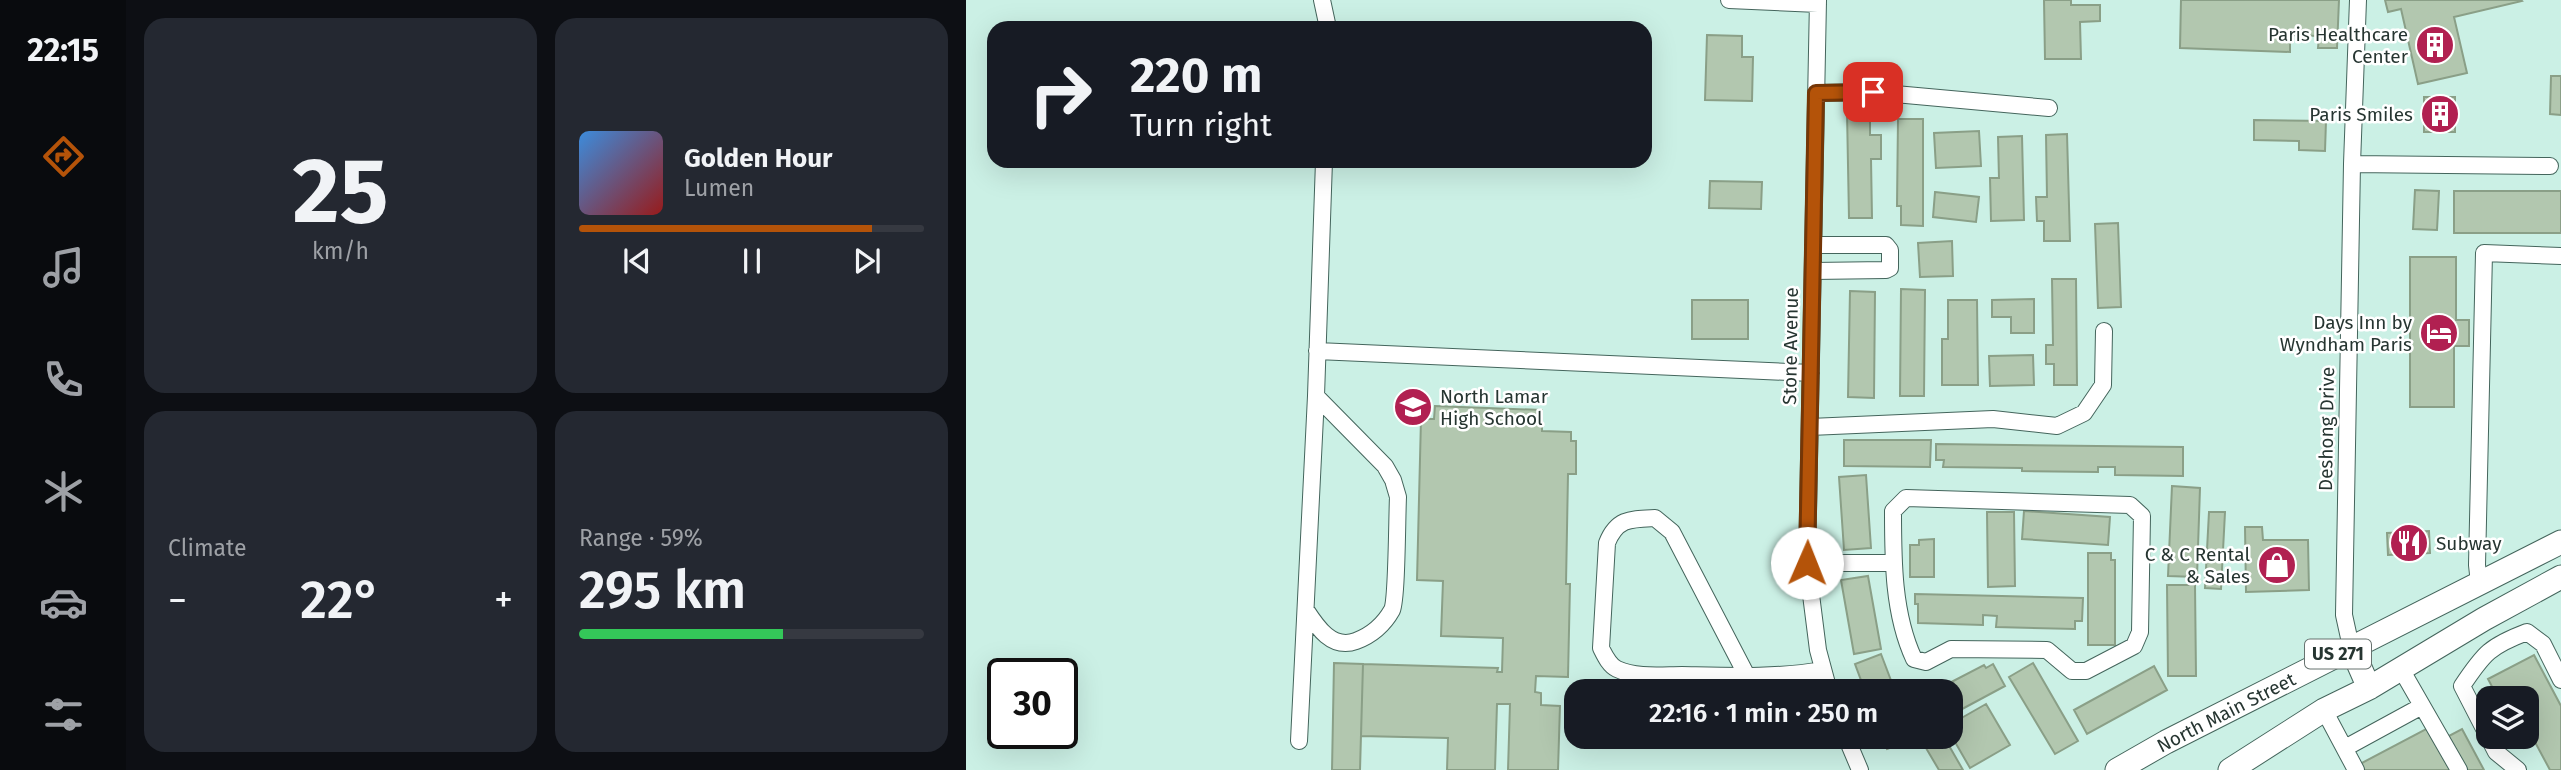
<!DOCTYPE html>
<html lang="en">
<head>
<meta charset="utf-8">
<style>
  body { margin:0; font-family:"Fira Sans",sans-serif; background:#242831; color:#f1f3f6; height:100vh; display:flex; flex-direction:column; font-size:26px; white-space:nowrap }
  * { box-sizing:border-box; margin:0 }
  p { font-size:23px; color:#9ea1a6 }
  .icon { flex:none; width:38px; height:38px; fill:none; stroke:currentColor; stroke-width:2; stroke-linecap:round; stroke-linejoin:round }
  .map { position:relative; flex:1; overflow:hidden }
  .side { display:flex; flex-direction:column; gap:18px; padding:18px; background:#0d0f14; width:840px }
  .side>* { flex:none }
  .banner { position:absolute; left:21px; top:21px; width:665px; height:147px; border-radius:21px; box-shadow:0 7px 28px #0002; background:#171b24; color:#f1f3f6; overflow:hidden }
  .tools { position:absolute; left:1510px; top:686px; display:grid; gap:14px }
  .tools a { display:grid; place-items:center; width:63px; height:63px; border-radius:14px; background:#171b24; box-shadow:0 7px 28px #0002; font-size:35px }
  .speed { position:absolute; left:21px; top:658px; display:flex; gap:14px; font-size:35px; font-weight:700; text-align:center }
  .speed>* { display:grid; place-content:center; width:91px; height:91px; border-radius:50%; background:#171b24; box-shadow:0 7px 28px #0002; line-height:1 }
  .speed .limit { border:4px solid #111; border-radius:10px; background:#fff; color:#111 }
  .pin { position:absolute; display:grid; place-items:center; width:60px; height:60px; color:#fff; margin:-30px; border-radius:14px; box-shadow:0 4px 10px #0006 }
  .me { position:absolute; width:77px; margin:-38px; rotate:1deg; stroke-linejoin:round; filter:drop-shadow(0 0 5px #0008) }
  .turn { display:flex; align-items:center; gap:24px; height:147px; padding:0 28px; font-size:32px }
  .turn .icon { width:91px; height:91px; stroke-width:2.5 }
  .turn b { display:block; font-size:49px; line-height:60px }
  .big { font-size:52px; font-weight:600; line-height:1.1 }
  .side .tile { flex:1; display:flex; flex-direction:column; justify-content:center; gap:10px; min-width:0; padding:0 24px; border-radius:21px; background:#242831 }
  .side .dial { align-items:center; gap:0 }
  .dial b { font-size:91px; line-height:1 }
  .song { display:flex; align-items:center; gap:21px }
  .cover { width:84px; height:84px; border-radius:10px; background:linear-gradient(135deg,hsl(210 70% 55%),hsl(0 70% 35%)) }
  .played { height:7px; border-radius:4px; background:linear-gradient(90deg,#b45309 85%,#363941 85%) }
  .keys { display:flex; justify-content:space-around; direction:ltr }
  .heat { display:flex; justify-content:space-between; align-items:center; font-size:38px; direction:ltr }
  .charge { height:10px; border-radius:5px; background:linear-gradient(90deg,#34c759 59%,#363941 0) }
  .side .tiles { flex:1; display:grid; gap:18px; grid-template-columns:repeat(2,1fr) }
  .trip { position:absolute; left:598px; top:679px; width:399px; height:70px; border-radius:21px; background:#171b24; box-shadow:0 7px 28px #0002; font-weight:600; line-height:70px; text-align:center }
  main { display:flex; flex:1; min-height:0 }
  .menu { display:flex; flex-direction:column; width:126px; justify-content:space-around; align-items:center; background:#090b0e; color:#9ea1a6 }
  .menu .icon { width:49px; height:49px }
  .menu .active { color:#b45309 }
  .menu b { font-size:32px; color:#f1f3f6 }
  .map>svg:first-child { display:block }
</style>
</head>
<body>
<main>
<nav class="menu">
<b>22:15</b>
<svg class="icon active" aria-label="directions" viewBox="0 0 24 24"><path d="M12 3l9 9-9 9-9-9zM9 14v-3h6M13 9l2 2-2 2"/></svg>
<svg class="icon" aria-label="music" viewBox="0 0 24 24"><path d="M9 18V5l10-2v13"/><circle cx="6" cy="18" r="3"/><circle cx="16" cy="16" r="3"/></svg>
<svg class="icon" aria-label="phone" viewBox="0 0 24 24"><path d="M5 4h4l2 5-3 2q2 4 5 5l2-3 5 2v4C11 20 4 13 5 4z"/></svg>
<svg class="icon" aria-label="climate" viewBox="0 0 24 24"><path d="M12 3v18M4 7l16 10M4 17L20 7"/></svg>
<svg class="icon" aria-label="car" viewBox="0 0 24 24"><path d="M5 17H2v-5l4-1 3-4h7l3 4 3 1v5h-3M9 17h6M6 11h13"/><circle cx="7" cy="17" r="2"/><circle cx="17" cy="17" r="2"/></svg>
<svg class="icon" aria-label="filters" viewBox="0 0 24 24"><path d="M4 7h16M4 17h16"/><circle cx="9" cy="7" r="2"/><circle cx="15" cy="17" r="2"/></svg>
</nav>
<section class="side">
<div class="tiles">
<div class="tile dial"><b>25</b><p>km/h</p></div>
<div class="tile">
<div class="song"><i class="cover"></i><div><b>Golden Hour</b><p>Lumen</p></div></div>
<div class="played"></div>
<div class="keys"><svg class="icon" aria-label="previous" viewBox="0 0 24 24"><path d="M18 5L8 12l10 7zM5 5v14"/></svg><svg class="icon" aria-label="pause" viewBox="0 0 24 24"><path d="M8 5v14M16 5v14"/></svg><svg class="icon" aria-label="next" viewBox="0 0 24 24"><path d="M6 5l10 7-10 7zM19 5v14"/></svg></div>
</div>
<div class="tile"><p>Climate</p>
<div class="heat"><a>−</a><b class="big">22°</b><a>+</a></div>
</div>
<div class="tile"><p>Range · 59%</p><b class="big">295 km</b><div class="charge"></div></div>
</div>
</section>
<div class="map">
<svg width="1595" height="770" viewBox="0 0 1595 770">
  <rect width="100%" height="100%" fill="#cbf0e5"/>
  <!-- building -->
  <path fill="#b2c7af" stroke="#8a9f87" stroke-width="2" d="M1078 0H1105V5H1134V21L1114 22 1115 59H1079Z
    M1215 0H1373L1371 48H1352L1353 36 1324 35V52L1214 48Z
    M1419 0H1555L1556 1 1488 17 1501 73 1452 84 1435 9 1422 12Z
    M741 35 776 36V57H787L786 101 739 100Z
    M1585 76H1595V115L1584 114Z
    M1458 97H1489V132H1458Z
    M881 112H904V135H915V159H905L906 218H883Z
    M932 119H957V226L935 225V206H931Z
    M1288 120 1360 121 1359 151 1333 150V141L1288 140Z
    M1013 131 1015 166 970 168 968 133Z
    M1101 134 1104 241H1078V221H1071L1070 197H1081L1080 135Z
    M1056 136 1058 220 1025 221 1024 178H1033L1032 137Z
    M744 181 796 182 795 209 743 208Z
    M1449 190 1473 191 1471 230 1447 229Z
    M1488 191H1595V233H1488Z
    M969 192 1013 197 1010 222 967 217Z
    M1152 223 1155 307 1132 308 1129 224Z
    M986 241 987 276 954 277 952 243Z
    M1444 257H1490V320H1503V346H1488V407H1444Z
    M1086 279H1110L1111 385H1088V364H1080V345H1087Z
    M935 289 959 290 958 396H934Z
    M884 291 909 292 908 398 882 397Z
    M1068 299V333H1045V317H1026V300Z
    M726 300H782V339H726Z
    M982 300H1011L1012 385H976V339H982Z
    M1067 355 1068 385 1024 386 1023 356Z
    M469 406 576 410V431L605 432V441H610V474H602L600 584H604L602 677 570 676 569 692 575 693V705L594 706 592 770H542L544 704H531L529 770H481L482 738 395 736 397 664 532 668 531 672H536L537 638 475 636 477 581 451 580 455 419H468Z
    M878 440H965L964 467 878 466Z
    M970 444 1217 447V476L1149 475V467H1132V472L1056 471V468L977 467 978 460H970Z
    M900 475 905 548 878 550 873 477Z
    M1206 486 1234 488 1231 577 1202 576Z
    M1058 511 1144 517 1142 545 1056 539Z
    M1021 512H1048L1049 586 1022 587Z
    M1243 512H1259L1255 589 1239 588Z
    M1279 527H1296L1297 540H1342L1343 590 1280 592Z
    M1463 531 1464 553 1422 555 1421 533Z
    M968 539V577H944V545H953V540Z
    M1122 553H1145V560H1149V645H1122Z
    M902 576 915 649 888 654 875 580Z
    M1201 585H1229L1230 676H1202Z
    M949 594 1117 598 1116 621H1109V629L1030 627 1031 616 1017 615V625L952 623V604H949Z
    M915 654 929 691H899L889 664Z
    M1568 655 1595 706V770H1584L1569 742 1558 748 1552 737H1561V698H1532L1522 679Z
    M368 663 397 664 394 770H366Z
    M1067 663 1112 741 1089 754 1043 677Z
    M1027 664 1039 686 985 715V691H968L1018 665 1020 668Z
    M1188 666 1201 690 1121 734 1108 710Z
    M1020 704 1044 745 1004 768 985 735V724Z
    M1462 728 1485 770H1397L1394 764Z
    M1496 729 1518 770H1499L1481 737Z
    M916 737H946L947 740 921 749Z
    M969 737H978L997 770H973L957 743Z"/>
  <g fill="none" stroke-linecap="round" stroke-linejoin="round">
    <defs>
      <path id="minor" d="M356 0 362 28
        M763 0 852 4
        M852 0 841 563 852 650 863 691
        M850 93 907 92 1083 108
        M1386 164 1584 166
        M847 271 920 270 924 268V250L920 245H847
        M351 351 845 373
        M844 427 1027 419 1091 426 1118 413 1137 385 1138 331
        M940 498 1164 505 1176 516 1174 632 1168 646 1120 671H1106L1081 650 985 649 960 662 948 659C927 614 927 560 927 511Z
        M841 563H927
        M1513 583 1511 565 1518 253 1595 256
        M340 610C351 627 366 650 390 641 406 635 417 626 426 610 431 599 431 516 432 497L427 480 419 466 350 396
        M1385 647 1378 615 1386 164 1392 0
        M1435 669 1493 770
        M781 676 706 532 689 518C665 519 651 518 641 543L635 648C639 656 643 665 651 669 670 678 696 675 716 675 764 676 810 678 857 670
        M1358 710 1390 770
        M880 737 894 770
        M333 741 350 396 358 161
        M1379 748 1456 706
        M1552 770 1530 752 1496 686C1518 653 1524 646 1561 632L1577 644 1595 680"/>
      <path id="highway" d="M1385 647 1403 688
        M1151 770 1200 742 1595 542
        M1264 770 1358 710 1403 688 1518 619 1595 577"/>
    </defs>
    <!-- minor casing -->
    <use href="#minor" stroke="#44655c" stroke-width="18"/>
    <!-- highway casing -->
    <use href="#highway" stroke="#44655c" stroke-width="25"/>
    <!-- minor -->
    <use href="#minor" stroke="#fff" stroke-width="16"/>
    <!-- highway -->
    <use href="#highway" stroke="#fff" stroke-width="23"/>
  </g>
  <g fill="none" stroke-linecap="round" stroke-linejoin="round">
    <defs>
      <path id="route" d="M841 563 850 93 907 92"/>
    </defs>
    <!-- route casing -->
    <use href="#route" stroke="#753606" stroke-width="18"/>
    <!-- route -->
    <use href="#route" stroke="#b45309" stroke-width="12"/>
  </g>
  <!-- icons -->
  <defs>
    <symbol id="building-disc" viewBox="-11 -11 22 22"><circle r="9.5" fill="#b12051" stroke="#fff"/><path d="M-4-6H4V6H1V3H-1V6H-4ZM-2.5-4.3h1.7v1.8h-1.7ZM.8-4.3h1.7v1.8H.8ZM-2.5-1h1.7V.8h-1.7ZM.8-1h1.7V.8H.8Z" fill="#fff"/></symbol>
    <symbol id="hotel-disc" viewBox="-11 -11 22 22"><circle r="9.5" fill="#b12051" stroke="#fff"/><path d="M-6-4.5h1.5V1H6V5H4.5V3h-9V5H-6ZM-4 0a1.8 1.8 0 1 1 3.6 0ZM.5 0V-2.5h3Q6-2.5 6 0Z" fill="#fff"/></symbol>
    <symbol id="school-disc" viewBox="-11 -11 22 22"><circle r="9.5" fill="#b12051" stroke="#fff"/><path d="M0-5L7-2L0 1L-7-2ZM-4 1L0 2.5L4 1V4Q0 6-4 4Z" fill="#fff"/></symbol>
    <symbol id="restaurant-disc" viewBox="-11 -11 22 22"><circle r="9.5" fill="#b12051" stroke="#fff"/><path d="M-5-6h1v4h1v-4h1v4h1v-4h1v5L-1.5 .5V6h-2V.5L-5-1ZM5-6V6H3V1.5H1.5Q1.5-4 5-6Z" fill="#fff"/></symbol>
    <symbol id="shop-disc" viewBox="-11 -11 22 22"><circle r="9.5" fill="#b12051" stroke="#fff"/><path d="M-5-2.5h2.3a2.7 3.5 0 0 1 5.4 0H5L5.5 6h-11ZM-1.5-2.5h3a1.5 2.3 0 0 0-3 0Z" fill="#fff"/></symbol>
  </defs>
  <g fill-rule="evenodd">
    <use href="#building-disc" x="1447" y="23" width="44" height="44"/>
    <use href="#building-disc" x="1452" y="92" width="44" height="44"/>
    <use href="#hotel-disc" x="1451" y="311" width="44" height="44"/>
    <use href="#school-disc" x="425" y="385" width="44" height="44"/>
    <use href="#restaurant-disc" x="1421" y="521" width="44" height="44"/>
    <use href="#shop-disc" x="1289" y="543" width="44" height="44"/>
  </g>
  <g text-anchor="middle" stroke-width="5" stroke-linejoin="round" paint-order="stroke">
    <!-- shield labels -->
    <rect fill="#fff" stroke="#67726f" stroke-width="2" x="1339" y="639.5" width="66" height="29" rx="5"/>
    <g font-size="18" font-weight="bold" fill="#263531">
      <text x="1372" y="660">US 271</text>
    </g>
    <!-- poi labels -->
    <g font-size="19" fill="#263531" stroke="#fff" text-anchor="end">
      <text x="1442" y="41">Paris Healthcare<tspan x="1442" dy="22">Center</tspan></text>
      <text x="1447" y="121">Paris Smiles</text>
      <text x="1446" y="329">Days Inn by<tspan x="1446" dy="22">Wyndham Paris</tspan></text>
      <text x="474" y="403" text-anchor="start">North Lamar<tspan x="474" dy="22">High School</tspan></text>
      <text x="1470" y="550" text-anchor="start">Subway</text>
      <text x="1284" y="561">C &amp; C Rental<tspan x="1284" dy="22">&amp; Sales</tspan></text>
    </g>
    <!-- street labels -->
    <g font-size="19" fill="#263531" stroke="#fff">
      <text transform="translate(824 346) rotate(-89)" y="7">Stone Avenue</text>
      <text transform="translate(1360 429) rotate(-89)" y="7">Deshong Drive</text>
      <text transform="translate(1260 712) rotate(-27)" y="7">North Main Street</text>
    </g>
  </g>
</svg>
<div class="tools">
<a><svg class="icon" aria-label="layers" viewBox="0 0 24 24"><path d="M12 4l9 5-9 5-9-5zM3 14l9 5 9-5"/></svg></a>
</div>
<div class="speed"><div class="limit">30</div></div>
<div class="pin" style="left:907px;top:92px;background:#d93025"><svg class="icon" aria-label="arrive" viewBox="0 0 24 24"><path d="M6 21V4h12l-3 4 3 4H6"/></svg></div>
<svg class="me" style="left:841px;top:563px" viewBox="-20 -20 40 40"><circle r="19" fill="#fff"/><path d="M0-13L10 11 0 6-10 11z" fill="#b45309"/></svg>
<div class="trip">22:16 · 1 min · 250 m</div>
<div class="banner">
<div class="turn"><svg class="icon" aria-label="right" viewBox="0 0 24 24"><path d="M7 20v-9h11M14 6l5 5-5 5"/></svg><div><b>220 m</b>Turn right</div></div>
</div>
</div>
</main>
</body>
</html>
